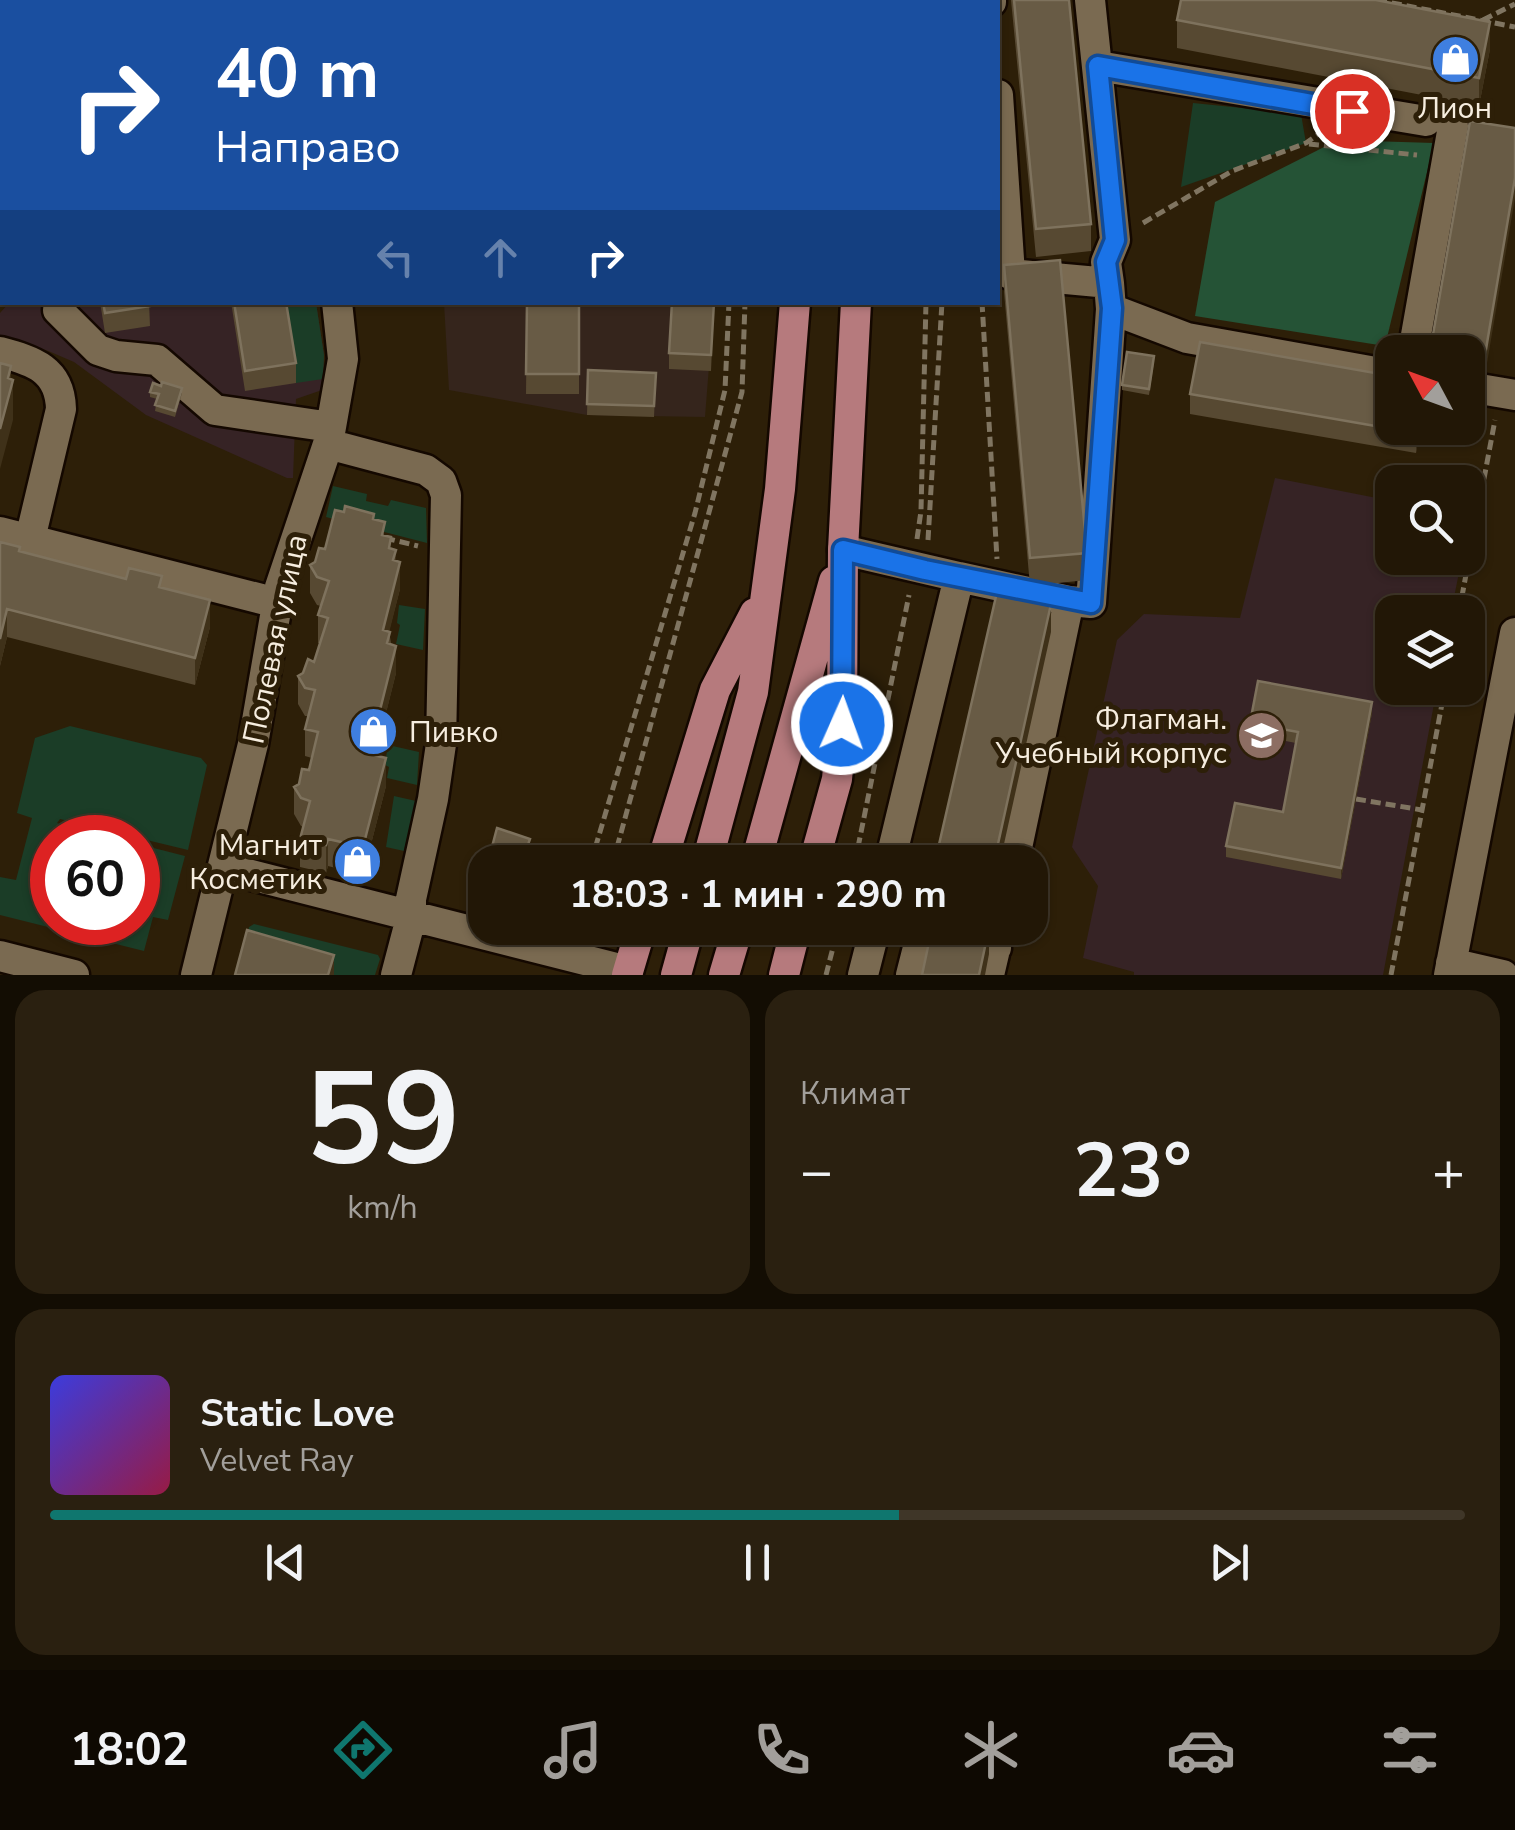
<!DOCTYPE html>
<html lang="ru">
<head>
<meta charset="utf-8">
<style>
  body { margin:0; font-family:"Nunito Sans",sans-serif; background:#2a2010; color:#f1f3f6; height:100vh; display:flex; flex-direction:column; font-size:38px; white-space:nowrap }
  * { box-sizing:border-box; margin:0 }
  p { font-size:32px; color:#a29f9b }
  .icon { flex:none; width:55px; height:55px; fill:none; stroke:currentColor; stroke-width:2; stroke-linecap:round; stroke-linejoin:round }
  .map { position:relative; height:975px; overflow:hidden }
  .details { display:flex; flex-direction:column; gap:15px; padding:15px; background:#130d03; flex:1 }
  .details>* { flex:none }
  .top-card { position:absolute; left:0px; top:0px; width:1000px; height:305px; box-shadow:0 2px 8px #0004,0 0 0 2px #3f3628; background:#1a4fa0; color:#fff; overflow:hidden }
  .needle { width:65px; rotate:311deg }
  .fabs { position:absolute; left:1375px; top:335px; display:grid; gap:20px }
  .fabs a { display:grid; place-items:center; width:110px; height:110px; border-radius:20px; background:#221706; box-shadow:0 2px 8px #0004,0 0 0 2px #3f3628; font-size:50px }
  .speed { position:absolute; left:30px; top:815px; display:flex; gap:20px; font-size:50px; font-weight:700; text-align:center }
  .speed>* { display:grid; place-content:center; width:130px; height:130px; border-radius:50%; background:#221706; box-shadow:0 2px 8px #0004,0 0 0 2px #3f3628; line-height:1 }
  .speed .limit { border:15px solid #d22; background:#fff; color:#111 }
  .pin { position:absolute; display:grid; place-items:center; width:85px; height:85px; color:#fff; margin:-42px; border:5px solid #fff; border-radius:50%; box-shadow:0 2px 10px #0007 }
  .me { position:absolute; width:110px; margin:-55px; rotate:2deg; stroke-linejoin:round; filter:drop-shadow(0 0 8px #0008) }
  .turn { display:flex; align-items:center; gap:35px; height:210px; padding:0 50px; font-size:45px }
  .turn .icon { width:130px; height:130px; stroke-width:2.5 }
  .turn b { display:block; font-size:70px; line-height:85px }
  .lanes { display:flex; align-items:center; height:95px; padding:0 50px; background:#0003; justify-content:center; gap:50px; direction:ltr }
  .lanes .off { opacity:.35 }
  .big { font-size:75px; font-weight:700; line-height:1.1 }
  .details .card { flex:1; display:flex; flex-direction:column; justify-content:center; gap:15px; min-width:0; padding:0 35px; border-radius:30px; background:#2a2010 }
  .details .dial { align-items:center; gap:0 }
  .dial b { font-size:130px; line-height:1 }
  .song { display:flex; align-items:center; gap:30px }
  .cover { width:120px; height:120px; border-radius:15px; background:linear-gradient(135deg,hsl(240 70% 55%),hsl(340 70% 35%)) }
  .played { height:10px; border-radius:5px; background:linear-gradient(90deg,#0f766e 60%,#3f3628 60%) }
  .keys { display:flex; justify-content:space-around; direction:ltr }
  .heat { display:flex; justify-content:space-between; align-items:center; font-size:55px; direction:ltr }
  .details .tiles { flex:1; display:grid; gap:15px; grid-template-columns:1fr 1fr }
  .card:last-child { grid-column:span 2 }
  .trip { position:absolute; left:468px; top:845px; width:580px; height:100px; border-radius:30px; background:#221706; box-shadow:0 2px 8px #0004,0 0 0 2px #3f3628; font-weight:700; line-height:100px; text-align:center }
  .menu { display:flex; height:160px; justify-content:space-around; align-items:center; background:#0e0902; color:#a29f9b }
  .menu .icon { width:70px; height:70px }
  .menu .selected { color:#0f766e }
  .menu b { font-size:45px; color:#f1f3f6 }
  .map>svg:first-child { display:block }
</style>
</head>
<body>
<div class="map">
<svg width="1515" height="975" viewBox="0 0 1515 975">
  <rect width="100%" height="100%" fill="#2d1f08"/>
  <!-- commercial -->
  <path fill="#35251c" d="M444 303H714L705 417 587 415 449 390Z"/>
  <!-- education -->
  <path fill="#362325" d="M9 303H316L324 355 322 390 296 399 293 478H287L146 415 74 362 46 350 0 337V313Z
    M1275 478 1392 501V558H1462L1451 612H1392V688H1437L1383 975H1134V972L1083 958 1098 886 1072 847 1117 640 1144 614 1240 618Z"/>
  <!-- green -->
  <path fill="#1b3d27" d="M1193 103 1301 114 1306 143 1181 187Z
    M283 303H316L324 355 323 379 296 383Z
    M333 486 367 494 366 501 388 506 391 500 426 508 427 543 326 517Z
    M399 605 425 609 423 650 396 644 400 625 397 623Z
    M70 726 201 758 207 765 188 850 60 819 57 823 111 837 52 838V922H138V844L185 856 168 920 153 917 144 951 0 915V877L16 880 32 818 17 813 35 738Z
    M384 744 419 752 417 785 387 778 389 767 385 765 387 751 383 750Z
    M394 796 416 801 404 851 386 847Z
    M254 924 378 955 380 959 375 975H308L243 953 249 927Z"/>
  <!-- forest -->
  <path fill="#255336" d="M1338 140 1434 143 1385 346 1195 316 1215 202Z"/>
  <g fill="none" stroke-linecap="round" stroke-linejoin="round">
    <defs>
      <path id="minor" d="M314 0 315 2
        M991 0V2
        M1090 0 1115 240 1106 262 1109 283
        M641 2 642 0
        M1098 66 1426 121
        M998 95 1010 274 1109 283 1111 309 1187 338 1392 375
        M0 178 2 177
        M58 310 98 350 116 356 157 360 215 410 331 427
        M0 352C33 361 60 369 61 409L30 539
        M1413 352 1453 126
        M1468 387 1515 395
        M328 444 426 470 441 481 446 495 441 744 433 799 411 899V918L396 975
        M0 532 277 603
        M843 550 959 577 890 862
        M959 577 1069 601
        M1014 862 1069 601 1091 603 1111 309
        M224 868 628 971
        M921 936 996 948
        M0 956 74 975
        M1451 963 1503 975
        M196 975 253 744 280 587 328 444 343 359 337 302
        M863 975 875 928
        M911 975 923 928
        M989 975 1000 928
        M1449 975 1515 633"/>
      <path id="major" d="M792 0V2
        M857 0V2
        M662 862 715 690 755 613
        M707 862 753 692 780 489 795 302
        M756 862 834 581
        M814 862 837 779 842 725 843 550 856 302
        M627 975 641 928
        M676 975 689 928
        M724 975 738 928
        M784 975 796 928"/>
    </defs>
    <!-- minor casing -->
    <use href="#minor" stroke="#140800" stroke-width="35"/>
    <!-- major casing -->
    <use href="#major" stroke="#140800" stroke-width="35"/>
    <!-- path -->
    <path stroke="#807561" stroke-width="5" stroke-dasharray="10 5" stroke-linecap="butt" d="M731 0 732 2
      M740 0 741 2
      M1377 0 1515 27
      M947 2V0
      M1483 20 1515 4
      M1309 144 1417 155
      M1143 223 1232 171 1306 143 1320 133
      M982 302 997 559
      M385 538 418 546
      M917 539 921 511 926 302
      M928 540 942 302
      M1459 612 1495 420
      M1356 799 1422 810
      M591 862 695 513 725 390 729 302
      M613 862 742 392 745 302
      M855 862 909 595
      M826 975 838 928
      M1391 975 1445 688"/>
    <!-- minor -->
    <use href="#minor" stroke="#7a6a51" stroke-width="30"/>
    <!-- major -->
    <use href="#major" stroke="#b67a7d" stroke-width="30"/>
  </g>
  <!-- wall -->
  <path fill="#574932" d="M1011 0H1069L1091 224V251L1036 257Z
    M1177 20 1490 49 1479 106 1177 48Z
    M1515 128 1485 375 1468 372V352H1431V346Z
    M1004 265 1087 553V580L1030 586 1004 292Z
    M100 302H149L150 326 105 333Z
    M231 302H286L296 363V383L245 391Z
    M527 302H579V394H526Z
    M714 302 711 371 669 369V353Z
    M1154 362 1149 395 1122 390V385Z
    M588 370 656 373 654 417 587 415Z
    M150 392 182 393 175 417 155 411 157 399 150 397Z
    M1190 394 1392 428H1420L1416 453 1190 414Z
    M374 519 385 536 396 561 400 589 389 631 396 673 375 756 386 786 363 875 328 866 326 873 300 867V839L303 827 301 826 294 814V787L299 784 309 770 312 758 305 756V729L308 716H305L298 704V676L314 662 320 643H318V615L321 606 317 605 310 593V565L315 562 325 549Z
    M0 542 20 551 162 588 210 627 195 685 7 637 0 666Z
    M1372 713 1341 879 1226 857V846L1283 812 1296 743 1250 734V723Z"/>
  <!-- shaded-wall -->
  <path fill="#3f3119" d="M1490 22V49L1479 106V78Z
    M1515 178V198L1485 375V355Z
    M11 366V386L13 380V420L0 469V429L8 378Z
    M1417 428H1420L1416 453V433Z
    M396 550V577L400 562V589L383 657V630Z
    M210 600V627L195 685V658Z
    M1051 604V632L1000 862H994Z
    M7 609V637L0 666V639Z
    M396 646V673L369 782V754Z
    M1372 702V713L1341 879V868Z
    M386 758V786L363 875V847Z
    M328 839V866L326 873V845Z
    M530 839V850L526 862H522Z
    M989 928V954L985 975H979Z
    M334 955V975H328Z"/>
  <!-- building -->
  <path fill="#685b45" stroke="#7e725d" stroke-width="2.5" d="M645 0H672V2H644Z
    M1014 0H1069L1091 224 1036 229Z
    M1181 0H1376L1490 22 1479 78 1177 20Z
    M1470 121 1515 128V178L1485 355 1431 346Z
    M1060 260 1087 553 1030 558 1004 265Z
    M103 302H149L150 306 105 313Z
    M234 302H286L296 363 245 371Z
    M527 302H579V374H526Z
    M672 302H714L711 355 669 353Z
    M1200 342 1392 376V428H1417L1416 433 1190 394Z
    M1127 352 1154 356 1149 389 1122 385Z
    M0 363 11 366 8 378 13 380 0 429Z
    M588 370 656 373 654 406 587 404Z
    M162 382 182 388 175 411 155 405 159 394 150 392 153 383 161 386Z
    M345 506 374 514 373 519 385 522 382 535 391 537 389 548 396 550 393 560 400 562 383 630 390 632 387 643 396 646 369 754 386 758 363 847 328 839 326 845 300 839 310 801 301 798 294 787 299 784 302 769 309 770 318 732 305 729 315 690 305 688 298 676 303 673 308 659 314 662 328 618 318 615 329 581 317 577 310 565 315 562 319 548 325 549 335 510 344 512Z
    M0 542 20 547 19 551 126 579 129 568 162 576 159 587 210 600 195 658 7 609 0 639Z
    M997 592 1051 604 994 862H935Z
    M1258 681 1372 702 1341 868 1226 846 1235 803 1283 812 1298 732 1250 723Z
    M497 828 530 839 522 862H488Z
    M932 928H989L979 975H922Z
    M247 930 334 955 328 975H235Z"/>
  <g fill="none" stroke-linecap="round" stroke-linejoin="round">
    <defs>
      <path id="route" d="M842 724 843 550 925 570 1091 603 1112 308 1106 262 1115 240 1098 66 1352 111"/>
    </defs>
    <!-- route casing -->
    <use href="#route" stroke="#114b97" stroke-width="25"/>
    <!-- route -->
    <use href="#route" stroke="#1a73e8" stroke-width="18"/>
  </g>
  <!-- icons -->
  <defs>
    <symbol id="shop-disc" viewBox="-11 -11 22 22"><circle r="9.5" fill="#3f7fe0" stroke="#2d1f08"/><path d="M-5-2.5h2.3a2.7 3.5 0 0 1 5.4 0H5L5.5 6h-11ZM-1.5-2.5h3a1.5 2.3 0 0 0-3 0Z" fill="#fff"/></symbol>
    <symbol id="school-disc" viewBox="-11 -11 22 22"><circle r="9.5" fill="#8d6e63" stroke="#2d1f08"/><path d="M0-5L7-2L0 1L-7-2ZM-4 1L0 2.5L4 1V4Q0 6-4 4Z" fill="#fff"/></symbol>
  </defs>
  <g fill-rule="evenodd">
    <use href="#shop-disc" x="1428" y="32" width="55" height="55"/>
    <use href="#shop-disc" x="346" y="704" width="55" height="55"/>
    <use href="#school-disc" x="1234" y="708" width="55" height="55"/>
    <use href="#shop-disc" x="330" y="834" width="55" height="55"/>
  </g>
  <g text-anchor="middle" stroke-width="10" stroke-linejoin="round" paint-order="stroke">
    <!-- poi labels -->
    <g font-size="30" fill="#f6eddf" stroke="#2d1f08" text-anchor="end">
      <text x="1455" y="118" text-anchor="middle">Лион</text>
      <text x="1227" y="729">Флагман.<tspan x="1227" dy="34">Учебный корпус</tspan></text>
      <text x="409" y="742" text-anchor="start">Пивко</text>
      <text x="322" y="855">Магнит<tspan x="322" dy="34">Косметик</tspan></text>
    </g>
    <!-- street labels -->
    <g font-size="30" fill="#f6eddf" stroke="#2d1f08">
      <text transform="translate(275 639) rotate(-78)" y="10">Полевая улица</text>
    </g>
  </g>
</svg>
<div class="fabs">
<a><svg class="needle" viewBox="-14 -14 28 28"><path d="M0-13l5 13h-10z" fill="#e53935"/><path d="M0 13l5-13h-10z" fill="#a29f9b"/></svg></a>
<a><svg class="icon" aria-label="search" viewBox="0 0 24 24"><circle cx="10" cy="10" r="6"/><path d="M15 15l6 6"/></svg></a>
<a><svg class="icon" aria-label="layers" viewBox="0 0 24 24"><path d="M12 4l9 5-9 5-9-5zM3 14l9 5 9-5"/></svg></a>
</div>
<div class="speed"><div class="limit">60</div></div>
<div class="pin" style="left:1352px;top:111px;background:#d93025"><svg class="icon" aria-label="arrive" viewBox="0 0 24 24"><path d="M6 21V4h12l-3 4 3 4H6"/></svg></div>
<svg class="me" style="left:842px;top:724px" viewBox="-20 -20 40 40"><circle r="17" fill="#1a73e8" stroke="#fff" stroke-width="3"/><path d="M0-11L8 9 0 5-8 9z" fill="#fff"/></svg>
<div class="trip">18:03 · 1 мин · 290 m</div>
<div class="top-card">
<div class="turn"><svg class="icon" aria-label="right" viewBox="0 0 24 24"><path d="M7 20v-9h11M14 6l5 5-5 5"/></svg><div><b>40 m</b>Направо</div></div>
<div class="lanes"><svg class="icon off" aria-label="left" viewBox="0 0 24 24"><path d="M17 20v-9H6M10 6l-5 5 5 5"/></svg><svg class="icon off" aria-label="ahead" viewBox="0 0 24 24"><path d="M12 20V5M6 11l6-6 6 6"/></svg><svg class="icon" aria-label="right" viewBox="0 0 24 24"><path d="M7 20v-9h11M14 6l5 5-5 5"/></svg></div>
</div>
</div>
<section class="details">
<div class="tiles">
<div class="card dial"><b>59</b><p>km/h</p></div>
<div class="card"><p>Климат</p>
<div class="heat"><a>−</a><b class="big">23°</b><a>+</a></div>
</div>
<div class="card">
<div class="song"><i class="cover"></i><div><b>Static Love</b><p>Velvet Ray</p></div></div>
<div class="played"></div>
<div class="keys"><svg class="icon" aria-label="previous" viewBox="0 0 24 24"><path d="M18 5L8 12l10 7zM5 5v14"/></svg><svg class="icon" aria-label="pause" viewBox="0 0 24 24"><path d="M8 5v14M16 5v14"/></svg><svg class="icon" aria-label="next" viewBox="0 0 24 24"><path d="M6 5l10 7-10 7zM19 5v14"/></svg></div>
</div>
</div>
</section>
<nav class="menu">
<b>18:02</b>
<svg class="icon selected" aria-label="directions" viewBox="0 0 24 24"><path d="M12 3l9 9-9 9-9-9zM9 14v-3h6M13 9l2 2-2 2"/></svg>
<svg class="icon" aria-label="music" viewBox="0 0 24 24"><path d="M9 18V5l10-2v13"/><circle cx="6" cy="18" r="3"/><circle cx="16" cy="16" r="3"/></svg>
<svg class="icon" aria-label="phone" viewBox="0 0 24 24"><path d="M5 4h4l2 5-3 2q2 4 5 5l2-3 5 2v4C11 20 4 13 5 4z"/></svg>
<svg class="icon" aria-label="climate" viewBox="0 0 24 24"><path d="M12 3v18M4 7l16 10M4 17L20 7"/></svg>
<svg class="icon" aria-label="car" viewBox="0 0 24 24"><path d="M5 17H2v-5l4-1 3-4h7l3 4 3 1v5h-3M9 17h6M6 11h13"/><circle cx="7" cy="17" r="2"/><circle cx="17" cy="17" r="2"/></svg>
<svg class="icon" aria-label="filters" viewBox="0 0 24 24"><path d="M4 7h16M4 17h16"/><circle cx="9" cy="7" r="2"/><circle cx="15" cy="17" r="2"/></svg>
</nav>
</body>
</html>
